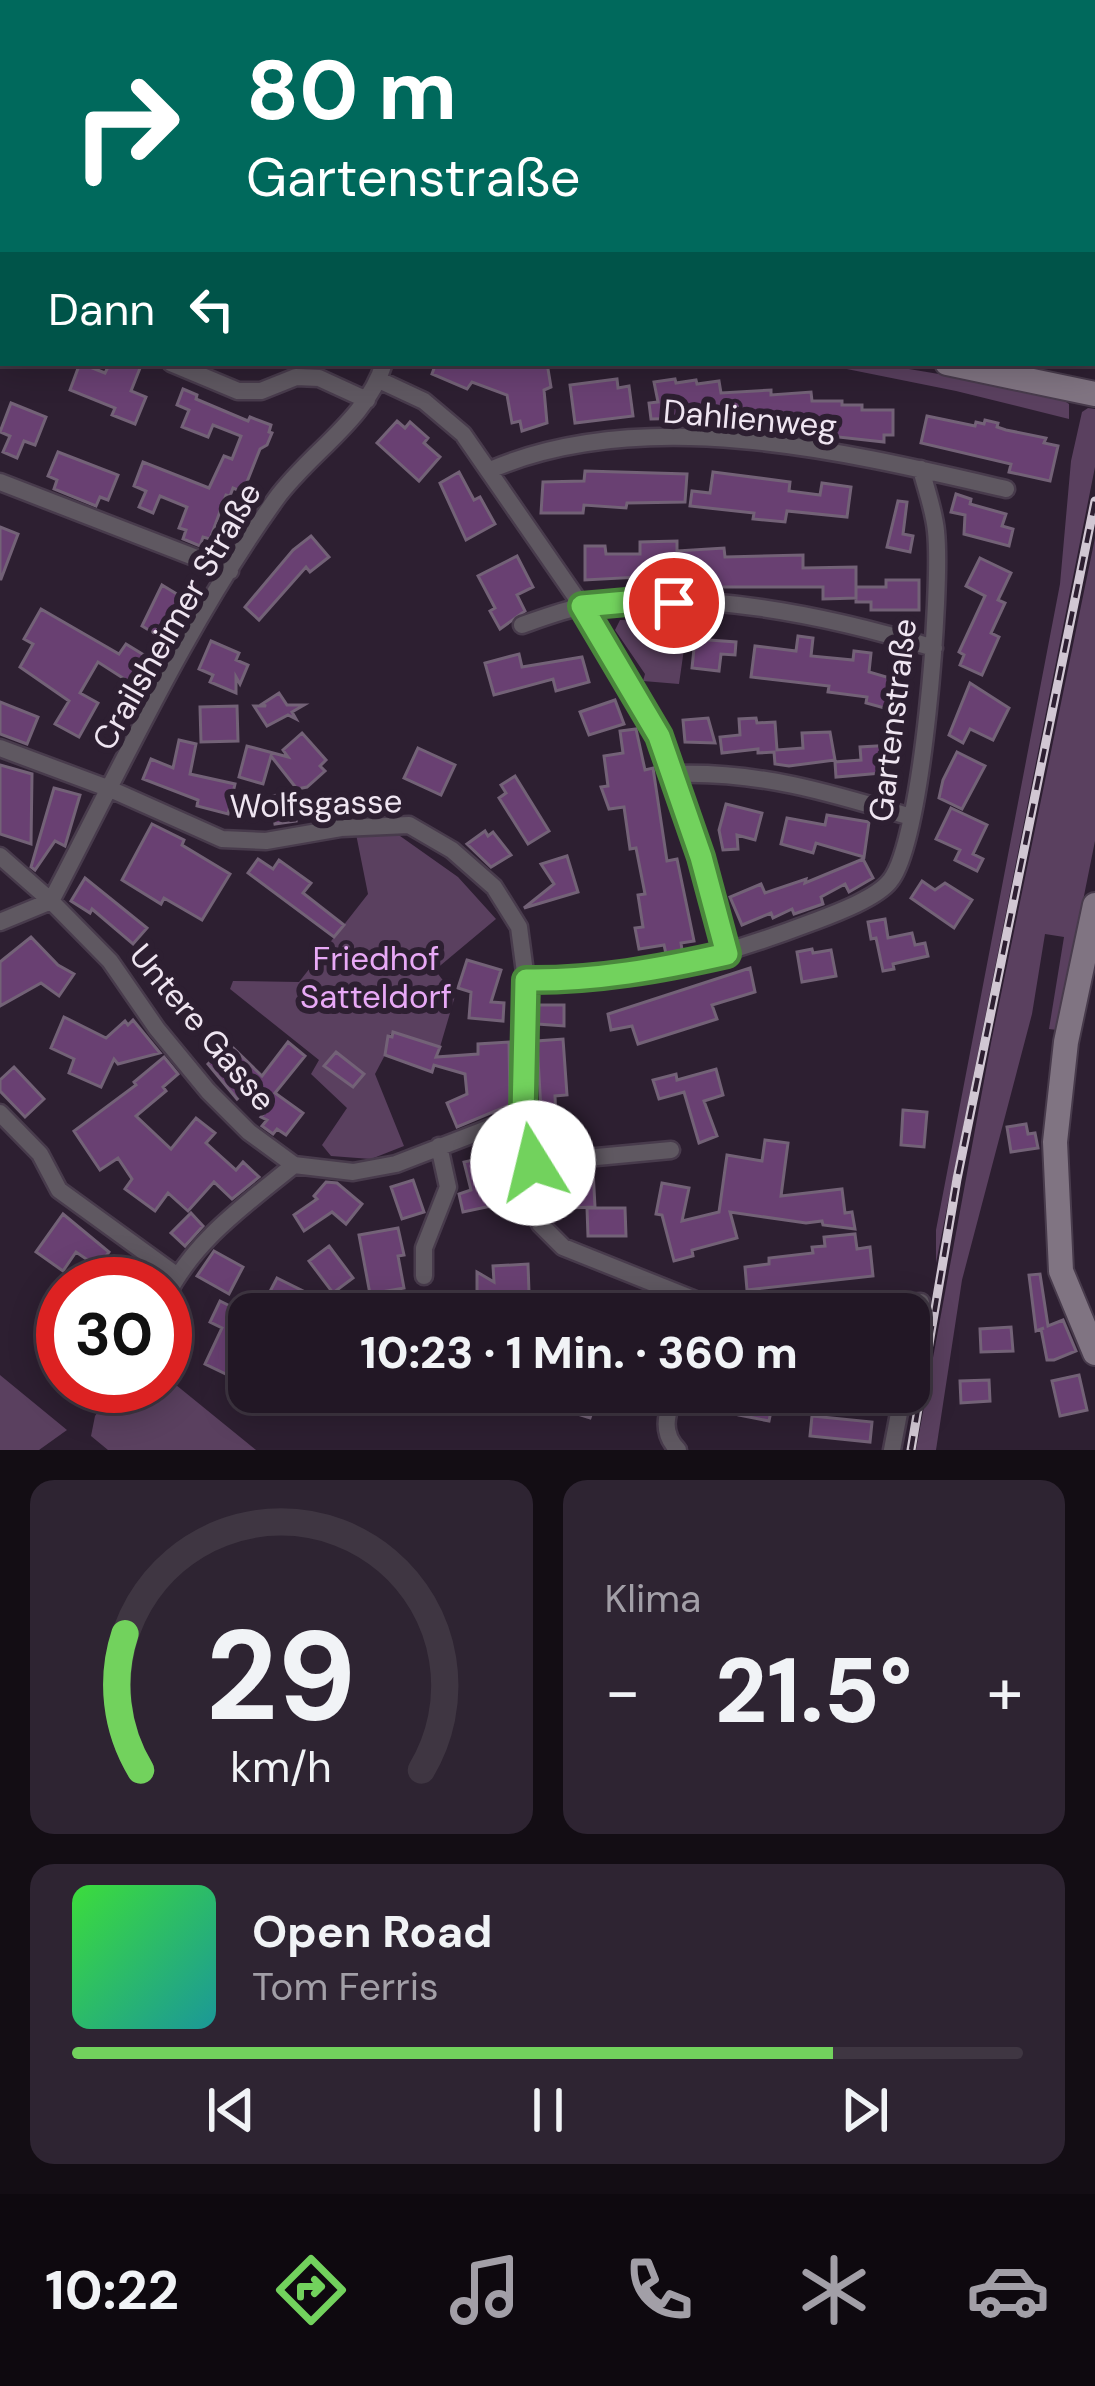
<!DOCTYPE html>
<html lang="de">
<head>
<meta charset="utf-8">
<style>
  body { margin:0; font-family:"DM Sans",sans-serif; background:#2e2432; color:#f1f3f6; height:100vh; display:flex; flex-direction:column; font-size:45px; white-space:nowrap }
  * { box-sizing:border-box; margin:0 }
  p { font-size:39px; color:#a29fa7 }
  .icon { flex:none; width:66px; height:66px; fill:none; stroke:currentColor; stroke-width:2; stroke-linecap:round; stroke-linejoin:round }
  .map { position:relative; height:1450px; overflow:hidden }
  .details { display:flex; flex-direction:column; gap:30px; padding:30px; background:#130d14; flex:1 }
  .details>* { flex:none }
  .top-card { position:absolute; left:0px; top:0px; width:1095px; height:366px; box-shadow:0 6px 30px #0003,0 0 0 3px #3f3642; background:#00695c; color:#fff; overflow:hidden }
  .speed { position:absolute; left:36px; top:1257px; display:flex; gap:24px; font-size:60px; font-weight:700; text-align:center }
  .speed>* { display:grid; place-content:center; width:156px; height:156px; border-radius:50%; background:#221725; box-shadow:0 6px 30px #0003,0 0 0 3px #3f3642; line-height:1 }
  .speed .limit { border:18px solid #d22; background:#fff; color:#111 }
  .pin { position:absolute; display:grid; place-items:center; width:102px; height:102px; color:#fff; margin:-51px; border:6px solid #fff; border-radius:50%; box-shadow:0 3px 12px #0007 }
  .me { position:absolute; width:132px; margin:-66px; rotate:351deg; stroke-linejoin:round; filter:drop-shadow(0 0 9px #0008) }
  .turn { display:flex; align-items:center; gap:42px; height:252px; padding:0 48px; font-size:54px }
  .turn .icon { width:156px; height:156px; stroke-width:2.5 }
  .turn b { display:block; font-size:84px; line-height:102px }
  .then { display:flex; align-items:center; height:114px; padding:0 48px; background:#0003; gap:24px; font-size:45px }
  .big { font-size:90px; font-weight:800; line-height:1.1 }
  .details .widget { flex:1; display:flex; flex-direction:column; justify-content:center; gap:18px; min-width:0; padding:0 42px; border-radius:24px; background:#2e2432 }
  .details .dial { align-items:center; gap:0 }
  .dial svg { height:312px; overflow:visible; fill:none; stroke:#3f3642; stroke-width:7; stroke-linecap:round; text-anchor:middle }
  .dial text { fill:#f1f3f6; stroke:none }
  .song { display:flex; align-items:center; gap:36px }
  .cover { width:144px; height:144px; border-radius:18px; background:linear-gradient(135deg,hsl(120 70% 55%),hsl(180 70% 35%)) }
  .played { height:12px; border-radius:6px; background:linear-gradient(90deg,#72d25d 80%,#3f3642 80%) }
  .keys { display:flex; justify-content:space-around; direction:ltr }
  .heat { display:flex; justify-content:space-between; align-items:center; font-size:66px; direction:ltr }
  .details .tiles { flex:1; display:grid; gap:30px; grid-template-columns:1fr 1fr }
  .widget:last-child { grid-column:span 2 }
  .trip { position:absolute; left:228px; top:1293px; width:702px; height:120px; border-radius:24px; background:#221725; box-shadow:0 6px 30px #0003,0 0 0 3px #3f3642; font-weight:800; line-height:120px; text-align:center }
  .tab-bar { display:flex; height:192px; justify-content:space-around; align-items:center; background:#0e090f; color:#a29fa7 }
  .tab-bar .icon { width:84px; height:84px }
  .tab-bar .on { color:#72d25d }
  .tab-bar b { font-size:54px; color:#f1f3f6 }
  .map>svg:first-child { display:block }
</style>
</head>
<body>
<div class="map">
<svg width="1095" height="1450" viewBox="0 0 1095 1450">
  <rect width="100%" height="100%" fill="#2d1f31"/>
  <!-- green -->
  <path fill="#5a405f" d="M817 363H873L1053 393 1069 404V419L956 391Z
    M1088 408 1095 409V467L936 1263V1230L1060 584 1071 461 1082 412Z
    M1095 538V841L1057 1030 1049 1029 1064 937 1045 934 1032 1014 962 1280 936 1450H916L991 1043Z
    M620 620 688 621 679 684 643 681 645 674 615 630Z
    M393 831 458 877 496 919 435 970 455 996 440 1047 394 1032 388 1036 385 1055 375 1074 404 1146 371 1159 331 1156 322 1145 347 1108 311 1074 319 1060 230 989 233 981 299 982 368 894 356 834Z
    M0 1376V1375L67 1430 39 1450H0Z
    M165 1376 256 1450H108L91 1436 95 1416 117 1386H165Z"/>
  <!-- building -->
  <path fill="#694072" stroke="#736277" stroke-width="3" d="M80 363 105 373 110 363H142L131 391 146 397 135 424 112 415 115 408 70 390Z
    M436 363H547L551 387 544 390 547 423 522 431 520 421 512 423 507 395 472 382 467 389 432 374Z
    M617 379 618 388 629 386 633 416 575 423 570 385Z
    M675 379 676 383 696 380 697 384 719 381 721 393 771 390V395L811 392 812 401H842V405H862V410H893V435H884V442L829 436V423L773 427 772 422 741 424 740 408 714 411 715 416 702 418 651 419 649 403 658 402 654 382Z
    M183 389 197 395 196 399 248 421 250 417 271 425 269 432 272 433 267 445 260 449 243 492 233 488 230 496 226 495 210 539 203 537 200 546 183 539 186 530 179 528 187 507 160 496 153 513 139 507 146 491 134 486 143 462 209 488 224 456 232 459 241 436 213 425 208 437 182 427 189 410 177 405Z
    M11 403 46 417 35 445 24 441 17 458 3 452 10 436 0 432Z
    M927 416 975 426 976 422 984 424 985 420 998 423 997 427 1006 430 1046 438 1044 443 1058 446 1050 481 1009 472 1011 464 921 443Z
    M397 421 405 428 410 422 428 438 424 443 440 457 419 481 377 443Z
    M58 452 118 475 108 500 100 497 96 506 54 489 57 480 48 476Z
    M585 471 687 474 685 502 627 503 626 508 584 505 583 513H541L543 482 584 481Z
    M459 472 474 500 480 497 495 524 466 540 440 483Z
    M713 472 790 482 789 491 820 495 822 483 851 487 847 517 787 511 785 522 753 519 754 513 690 506 692 491 710 493Z
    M956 494 971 499 970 504 1006 514 1002 526 1013 529 1009 546 964 534 965 515 951 512Z
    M898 501 907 502 903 534 913 536 910 552 887 547Z
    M0 527 18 534 1 579H0Z
    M311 536 329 557 310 572 306 567 259 620 245 607 293 550Z
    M677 541V551L724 548 725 557 803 555V568L856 567V598L823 599V587H711V582H676V575L585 580V546H605L606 554H640V542Z
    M517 556 533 587 517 595 525 611 500 629 490 611 495 608 478 576Z
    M980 558 1011 573 998 600 1005 603 991 633 999 637 982 675 960 665 964 655 959 652 985 596 966 586Z
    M886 580H919V610H871V602H856V587H886Z
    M162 585 190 602 176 626 166 620 157 635 142 626Z
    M41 609 119 654 126 644 157 663 140 689 98 662 80 693 98 703 79 737 55 724 69 701 20 667 33 644 24 639Z
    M798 636 813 638 811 656 853 660 854 651 871 653 869 672 907 683 903 713 866 703 867 697 828 692 829 686 751 677 755 646 796 651Z
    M695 639 736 642 735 655 721 654 719 671 692 668Z
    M211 641 239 653 236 660 248 665 240 684 236 677V693L210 682 213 675 199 669Z
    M519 654 522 667 582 657 589 682 556 691 553 679 494 695 485 663Z
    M970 683 1009 708 993 740 970 729 963 743 949 735Z
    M279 693 287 705H304L292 712 296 719 288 715 267 726 254 706H266L262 704Z
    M615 700 624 724 589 735 580 712Z
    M0 702 38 717 27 744 0 734Z
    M237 706 238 741 201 742 200 707Z
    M708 718 715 743 685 742 683 720Z
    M756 718 757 723 775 722 777 750 803 748 802 733 830 732 835 760 789 766 775 764 774 752 758 753V749L722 753 720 737 740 735 739 719Z
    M636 729 645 770 653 768 667 861 677 859 694 941 681 943 682 950 666 954 664 945 639 949 635 928 643 927 638 895 645 894 636 848 630 849 624 807 609 809 601 787 608 786 604 756 623 753 620 731Z
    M302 733 326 760 320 766 325 771 307 787 297 789 271 756 263 784 239 777 247 746 288 757 283 750Z
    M179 740 196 744 190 774 235 784 228 814 197 806 198 800 143 779 151 759 173 768Z
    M893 745 894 772 836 777 835 762 861 760 860 747Z
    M418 748 455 765 441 795 404 778Z
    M957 752 985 766 962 809 939 798 943 780Z
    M0 765 32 774 31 844 0 834Z
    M515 776 549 831 528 844 499 798 506 793 501 785Z
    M54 788 80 795 65 846 55 841 35 870 31 867Z
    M291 793 296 821 275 824 271 796Z
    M726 804 762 813 755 840 737 835 738 849 723 850 719 830Z
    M951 808 987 825 973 854 983 859 977 871 955 860 960 850 936 839Z
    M827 815 869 822 864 857 816 843 813 853 781 844 787 818 825 825Z
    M152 824 184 840 182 845 230 874 202 920 164 898 161 904 122 880Z
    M485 831 488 836 493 832 511 855 491 867 467 844Z
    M567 856 578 892 524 908 554 884 541 864Z
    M258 859 273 869 279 860 311 883 303 893 344 925 334 937 248 873Z
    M863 859 873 878 849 892 845 884 821 897 823 904 794 914 792 909 773 918 771 913 742 925 730 897 761 884 765 893 806 879 805 883Z
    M85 878 147 928 133 944 92 909 90 913 71 901Z
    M922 881 935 890 945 883 972 900 954 928 911 898Z
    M885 919 888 938 912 933 915 945 925 943 928 956 893 964 894 969 883 971 876 938 871 939 868 922Z
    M31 937 58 965 74 974 59 996 41 983 0 1006V962Z
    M812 949 813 953 831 950 836 976 802 982 797 952Z
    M467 960 501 970 491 1002 504 1003 503 1021 469 1018 471 992 458 988Z
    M750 968 755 992 712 1005 717 1019 638 1044 632 1026 611 1030 608 1014Z
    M538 1005H564V1026L538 1024Z
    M64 1017 106 1038 125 1021 128 1025 133 1020 160 1053 118 1064 114 1059 101 1087 69 1073 74 1059 51 1048Z
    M393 1032 440 1047 436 1057 478 1054V1044L509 1042 510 1105 457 1127 447 1103 467 1094 465 1074 434 1065 432 1072 385 1055 388 1036 392 1037Z
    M563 1039 567 1095 555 1096 557 1143 540 1144 536 1111 541 1110 537 1041Z
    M288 1042 305 1056 275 1093 303 1113 286 1135 277 1129 273 1134 262 1126 267 1120 261 1117 269 1107 249 1088 237 1099 208 1064 228 1043 262 1076Z
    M336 1052 364 1074 353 1087 324 1066Z
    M164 1057 178 1074 163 1087 166 1091 136 1116 171 1149 196 1118 215 1133 206 1143 236 1170 243 1162 259 1177 232 1199 214 1182 188 1211 168 1193 155 1211 125 1189 132 1179 118 1158 100 1170 74 1131 136 1085 134 1082Z
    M14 1067 44 1099 25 1117 0 1091V1080Z
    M716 1069 723 1095 704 1101 717 1136 699 1143 684 1092 659 1099 653 1080 676 1074 677 1080Z
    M903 1110 927 1112 924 1147 901 1145Z
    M1026 1124 1028 1134 1035 1133 1038 1148 1011 1152 1007 1127Z
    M765 1140 788 1143 781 1196 842 1189 845 1213 852 1212 855 1229 823 1225 822 1221 806 1223 730 1212 737 1238 692 1250 693 1256 674 1261 662 1215 656 1214 662 1183 689 1188 682 1221 719 1212 727 1155 762 1161Z
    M508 1152 513 1173 499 1176 505 1203 463 1212 459 1194 471 1190 464 1162Z
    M593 1170 595 1207 566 1208 564 1173Z
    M413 1180 424 1212 402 1219 391 1187Z
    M326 1182 337 1183 362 1204 346 1224 332 1212 304 1231 294 1215 317 1199 314 1196Z
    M587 1208H625L626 1236H588Z
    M191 1213 203 1226 185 1246 171 1233Z
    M63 1214 109 1252 98 1267 76 1252 63 1271 36 1252Z
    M398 1228 404 1255 398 1256 404 1288 370 1294 359 1235Z
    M855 1234 857 1249 870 1247 873 1276 747 1290 745 1267 769 1264V1258L813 1253 812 1247 825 1246 824 1237Z
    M329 1246 353 1278 333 1293 309 1261Z
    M214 1251 243 1267 229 1294 197 1276Z
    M528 1264 529 1292 477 1295V1272L494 1282 493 1266Z
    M1040 1274 1048 1326 1063 1320 1076 1351 1054 1360H1047L1041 1329 1044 1328 1036 1331 1029 1275Z
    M277 1278 305 1292 294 1314 264 1303Z
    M564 1294 608 1311V1314H547L552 1296 562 1299Z
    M220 1301 238 1310 236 1316 249 1323V1385L205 1364 222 1328 210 1322Z
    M1011 1327 1013 1351 981 1352 980 1329Z
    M1079 1375 1087 1410 1060 1416 1052 1381Z
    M989 1380 990 1401 961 1403 960 1381Z
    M577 1392H599L590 1418 571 1412Z
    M743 1392H775L769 1421 739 1415Z
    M812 1416 872 1422 870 1442 810 1436Z"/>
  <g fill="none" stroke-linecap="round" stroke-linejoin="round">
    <defs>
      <path id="street" d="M185 0V3
        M339 0 341 3
        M911 0 913 3
        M1065 0 1067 3
        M588 3 589 0
        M0 340 3 339
        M171 363 238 391H261L296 377 319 378 367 400
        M379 380 424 401 463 434 582 606 622 671 659 736 675 774 727 954
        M490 470C646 403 847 452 1006 489
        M0 482 230 571
        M522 625C542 618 563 610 584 606 693 587 830 616 934 648
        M0 748 110 789 222 839 266 841 341 828 409 825 452 850 494 887 519 927 526 980 523 1115 540 1224 563 1247 703 1303 771 1311 921 1302 909 1362
        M675 774C759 771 831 793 911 817
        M0 856 51 901 110 961 157 1029 208 1091 249 1132 294 1165 353 1172 396 1164 523 1115
        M0 922 51 901C122 766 187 623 276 499 310 452 367 420 384 363
        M526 980C626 983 718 958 810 923 831 915 876 899 890 881 923 841 942 588 936 531 934 510 926 489 921 469
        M0 1113 40 1154 59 1190 176 1275
        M533 1163 671 1150
        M424 1276V1248L448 1187 439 1146
        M165 1299C193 1241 245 1205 294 1165
        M674 1392C667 1414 660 1432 678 1450
        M892 1450 903 1392"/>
      <path id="secondary" d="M0 248 3 247
        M947 363 1095 394
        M1095 905 1066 1042 1055 1142 1061 1271 1095 1353"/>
    </defs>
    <!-- street casing -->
    <use href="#street" stroke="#483b4c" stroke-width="21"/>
    <!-- secondary casing -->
    <use href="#secondary" stroke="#483b4c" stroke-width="28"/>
    <!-- street -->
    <use href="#street" stroke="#5f5861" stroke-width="16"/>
    <!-- secondary -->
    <use href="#secondary" stroke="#807482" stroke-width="24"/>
    <defs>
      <path id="rail" d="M911 1450 957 1179 1095 501"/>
    </defs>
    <!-- rail casing -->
    <use href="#rail" stroke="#d1c7d3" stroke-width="9"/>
    <!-- rail -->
    <use href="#rail" stroke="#2d1f31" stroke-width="4.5" stroke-dasharray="14" stroke-linecap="butt"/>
  </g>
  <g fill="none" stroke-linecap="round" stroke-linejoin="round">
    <defs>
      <path id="route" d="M533 1163 523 1115 526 980C595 981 661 969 727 954L701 857 659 736 582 606 638 601 674 603"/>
    </defs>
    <!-- route casing -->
    <use href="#route" stroke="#4a883c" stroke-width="30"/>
    <!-- route -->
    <use href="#route" stroke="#72d25d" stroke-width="21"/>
  </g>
  <g text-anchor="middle" stroke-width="12" stroke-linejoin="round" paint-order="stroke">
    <!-- street labels -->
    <g font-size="33" fill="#efe5f1" stroke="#2d1f31">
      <text transform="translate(750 418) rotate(5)" y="12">Dahlienweg</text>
      <text transform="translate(176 616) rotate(-60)" y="12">Crailsheimer Straße</text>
      <text transform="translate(892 720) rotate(-83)" y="12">Gartenstraße</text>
      <text transform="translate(316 803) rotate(-2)" y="12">Wolfsgasse</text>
      <text transform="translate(203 1027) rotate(50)" y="12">Untere Gasse</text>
    </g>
    <!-- park labels -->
    <g font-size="33" fill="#e8a9f6" stroke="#2d1f31">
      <text x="376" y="970">Friedhof<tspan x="376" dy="38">Satteldorf</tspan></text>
    </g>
  </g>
</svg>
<div class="speed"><div class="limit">30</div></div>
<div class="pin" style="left:674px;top:603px;background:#d93025"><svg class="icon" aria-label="arrive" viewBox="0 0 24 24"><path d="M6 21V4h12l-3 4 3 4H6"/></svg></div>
<svg class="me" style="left:533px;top:1163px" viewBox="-20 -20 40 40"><circle r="19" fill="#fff"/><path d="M0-13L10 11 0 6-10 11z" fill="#72d25d"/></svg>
<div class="trip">10:23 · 1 Min. · 360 m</div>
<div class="top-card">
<div class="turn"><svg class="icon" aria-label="right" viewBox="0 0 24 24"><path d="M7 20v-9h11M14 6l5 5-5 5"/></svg><div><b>80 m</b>Gartenstraße</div></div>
<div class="then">Dann<svg class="icon" aria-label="left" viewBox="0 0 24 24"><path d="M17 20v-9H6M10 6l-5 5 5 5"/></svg></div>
</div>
</div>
<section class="details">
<div class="tiles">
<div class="widget dial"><svg viewBox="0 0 100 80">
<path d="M14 69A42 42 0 1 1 86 69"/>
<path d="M14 69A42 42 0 0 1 10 34" stroke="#72d25d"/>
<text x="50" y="56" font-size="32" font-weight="700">29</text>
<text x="50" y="72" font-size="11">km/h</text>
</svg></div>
<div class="widget"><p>Klima</p>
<div class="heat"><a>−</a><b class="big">21.5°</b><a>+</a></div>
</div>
<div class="widget">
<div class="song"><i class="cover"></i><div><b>Open Road</b><p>Tom Ferris</p></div></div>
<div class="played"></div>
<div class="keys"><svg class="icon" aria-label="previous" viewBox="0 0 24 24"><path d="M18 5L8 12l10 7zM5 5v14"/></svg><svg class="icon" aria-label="pause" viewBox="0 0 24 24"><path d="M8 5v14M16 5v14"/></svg><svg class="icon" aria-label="next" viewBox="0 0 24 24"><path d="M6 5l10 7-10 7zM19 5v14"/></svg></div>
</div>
</div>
</section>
<nav class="tab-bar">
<b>10:22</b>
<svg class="icon on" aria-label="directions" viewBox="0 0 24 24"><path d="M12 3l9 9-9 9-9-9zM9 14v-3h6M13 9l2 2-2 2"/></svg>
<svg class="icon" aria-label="music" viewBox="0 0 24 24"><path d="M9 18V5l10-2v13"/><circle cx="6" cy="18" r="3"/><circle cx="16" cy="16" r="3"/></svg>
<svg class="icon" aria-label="phone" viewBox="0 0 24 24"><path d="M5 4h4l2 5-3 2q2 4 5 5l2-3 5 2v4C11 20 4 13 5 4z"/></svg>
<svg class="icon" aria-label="climate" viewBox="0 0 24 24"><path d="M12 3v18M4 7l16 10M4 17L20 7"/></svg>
<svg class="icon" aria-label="car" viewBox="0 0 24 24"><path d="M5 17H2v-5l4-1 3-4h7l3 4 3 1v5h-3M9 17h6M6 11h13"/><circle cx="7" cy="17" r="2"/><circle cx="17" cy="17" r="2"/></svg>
</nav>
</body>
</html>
